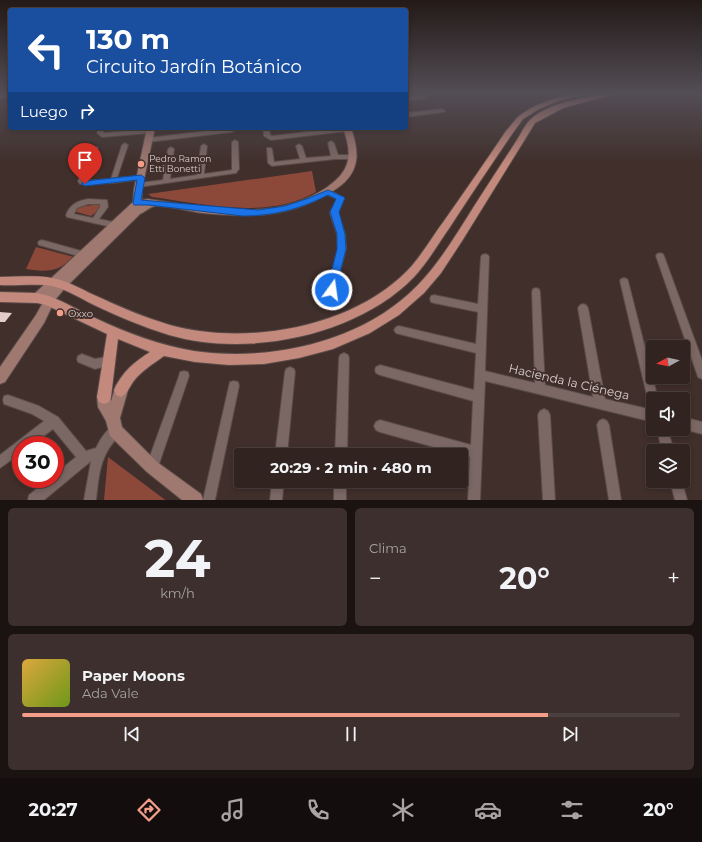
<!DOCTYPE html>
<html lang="es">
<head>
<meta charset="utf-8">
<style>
  body { margin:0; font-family:Montserrat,sans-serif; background:#3c2f2d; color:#f1f3f6; height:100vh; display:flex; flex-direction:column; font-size:15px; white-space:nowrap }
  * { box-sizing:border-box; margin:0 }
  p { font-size:13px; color:#a8a4a5 }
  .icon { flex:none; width:22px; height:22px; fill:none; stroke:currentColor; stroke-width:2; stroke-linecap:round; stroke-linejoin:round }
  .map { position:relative; height:500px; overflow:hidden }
  .panel { display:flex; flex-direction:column; gap:8px; padding:8px; background:#1a1312; flex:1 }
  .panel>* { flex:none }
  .banner { position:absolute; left:8px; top:8px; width:400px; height:122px; border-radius:4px; box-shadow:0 2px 6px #0003,0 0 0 1px #4b403e; background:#1a4fa0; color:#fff; overflow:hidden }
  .needle { width:26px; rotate:262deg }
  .buttons { position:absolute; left:646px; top:340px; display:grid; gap:8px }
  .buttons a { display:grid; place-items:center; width:44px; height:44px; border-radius:4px; background:#302320; box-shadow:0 2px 6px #0003,0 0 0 1px #4b403e; font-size:20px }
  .speed { position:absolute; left:12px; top:436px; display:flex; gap:8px; font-size:20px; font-weight:700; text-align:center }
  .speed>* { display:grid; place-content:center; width:52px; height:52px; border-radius:50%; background:#302320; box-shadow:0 2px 6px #0003,0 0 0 1px #4b403e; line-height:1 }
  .speed .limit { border:6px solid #d22; background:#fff; color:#111 }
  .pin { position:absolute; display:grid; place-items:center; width:34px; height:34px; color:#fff; margin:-41px -17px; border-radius:50% 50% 50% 0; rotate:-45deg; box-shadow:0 0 4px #0007 }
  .pin .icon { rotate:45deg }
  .me { position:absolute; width:44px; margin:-22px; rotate:14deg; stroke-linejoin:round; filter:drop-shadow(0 0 3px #0008) }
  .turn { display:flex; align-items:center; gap:14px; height:84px; padding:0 12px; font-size:18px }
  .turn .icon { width:52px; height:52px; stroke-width:2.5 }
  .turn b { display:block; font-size:28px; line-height:34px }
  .then { display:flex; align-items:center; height:38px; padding:0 12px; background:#0003; gap:8px; font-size:15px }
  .big { font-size:30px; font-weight:700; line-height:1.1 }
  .panel .card { flex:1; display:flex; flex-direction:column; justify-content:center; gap:6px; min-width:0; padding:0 14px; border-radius:6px; background:#3c2f2d }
  .panel .dial { align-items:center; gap:0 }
  .dial b { font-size:52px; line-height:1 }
  .song { display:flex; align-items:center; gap:12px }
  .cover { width:48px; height:48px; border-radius:6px; background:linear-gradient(135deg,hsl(40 70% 55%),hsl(80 70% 35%)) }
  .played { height:4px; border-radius:2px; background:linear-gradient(90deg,#f49e8a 80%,#4b403e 80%) }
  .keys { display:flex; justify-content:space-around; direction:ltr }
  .heat { display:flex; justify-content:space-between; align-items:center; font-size:22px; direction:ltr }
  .panel .tiles { flex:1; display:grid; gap:8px; grid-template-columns:1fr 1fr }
  .card:last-child { grid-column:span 2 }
  .trip { position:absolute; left:234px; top:448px; width:234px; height:40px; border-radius:4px; background:#302320; box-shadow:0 2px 6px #0003,0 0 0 1px #4b403e; font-weight:700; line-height:40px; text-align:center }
  .dock { display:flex; height:64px; justify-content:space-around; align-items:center; background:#130e0d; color:#a8a4a5 }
  .dock .icon { width:28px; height:28px }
  .dock .active { color:#f49e8a }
  .dock b { font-size:18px; color:#f1f3f6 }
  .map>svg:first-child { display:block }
</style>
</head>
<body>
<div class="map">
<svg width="702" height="500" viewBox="0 0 702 500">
  <rect width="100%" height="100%" fill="#402f2b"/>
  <!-- green -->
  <path fill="#8c493a" d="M312 171 316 192C267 220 205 204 152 197L148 194Z
    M101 204 99 210 91 216 73 211 77 207Z
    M36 247 74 257C56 273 48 272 26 269Z
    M108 457 164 499 165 500H104Z"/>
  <!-- building -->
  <path fill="#e4cdc8" d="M0 312 12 313 5 322H0Z"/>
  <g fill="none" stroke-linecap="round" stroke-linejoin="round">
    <defs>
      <path id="street" d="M424 95 427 97 426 98 406 101V97Z
        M442 109 445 111 444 112 406 117V113Z
        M99 128H105L103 133 150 129 153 131 150 133 102 137 97 133Z
        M231 128H238L232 132 148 142 145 140 148 138Z
        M263 128H269L270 135 272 136 342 128 351 129 348 131 271 140 264 136Z
        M235 140 238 142 239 169 236 173 139 187 136 185 139 183 163 180 168 149 171 147 174 149 170 179 197 175 201 146 204 144 207 146 204 174 232 170V142Z
        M331 141 334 143 338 155H354L357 157 354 159H335L272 166 268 163 267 148H271L272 149 274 162 300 159 296 146 299 144 302 146 306 158 331 156 328 143Z
        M125 143 128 145 117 178 141 176 144 178 143 179 113 183 80 184 78 181 93 147H97L98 148 84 181 111 179 122 145Z
        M326 190H330L344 198 338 213 345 234 346 249 335 290 334 292 331 294 328 292 327 290 338 249 337 234 330 213 337 199 326 194 325 192Z
        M88 199 107 200 108 207 99 219 123 224 124 226 123 228 120 229 67 217 66 215C70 204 78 201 88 199ZM88 204H100V207L93 218 74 214 77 208Z
        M42 240 92 254 93 256 92 258 89 259 39 245 38 243 39 241Z
        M660 253 663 254 664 256 702 360V379L698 377 697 374 656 256 657 254Z
        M485 254 488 255 489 257 485 371 535 383 532 292 533 289 536 288 539 289 540 292 545 385 593 397 578 308 580 305 583 304 586 305 588 308 605 399 653 410V422L485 381 480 500H468L470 457 380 432 376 430 374 426 376 422 380 420 471 445 473 401 380 375 376 373 375 370 376 367 380 365 474 390 476 353 399 334 396 333 394 330 396 327 399 326 476 344 478 312 434 303 431 302 430 299 431 296 434 295 478 304 481 257 482 255Z
        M624 278 627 279 628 281 658 399H653V405L649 404 648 400 620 281 621 279Z
        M344 353 348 355 349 358 347 455H335L339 358 340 355Z
        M82 354 95 359 110 356 114 358 115 361 114 364 95 369 78 362 77 359 78 356Z
        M290 367 294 369 295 372 287 455H275L285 372 286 369Z
        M184 371 188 372 189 376 158 467 156 471 152 473 148 471 146 467 179 376 180 372Z
        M234 381 238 382 239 386 215 500H203L229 386 230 382Z
        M8 395 39 406 58 417 86 451 96 448C100 440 106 429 115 425L119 427 121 431C118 438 112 443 108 450 99 465 98 483 96 500H84L91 461 44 500H28L29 495 49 479H55V474L76 457 53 429 32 445H21V453L0 468V455L44 421 32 414 4 404 3 400 4 396Z
        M544 409 548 411 550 415 555 500H543L538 415 540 411Z
        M683 417 702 422V434L683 429Z
        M603 419 607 421 609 425 621 500H609L597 425 599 421Z
        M665 432 669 434 674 451H662L659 438 661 434Z
        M272 481H284L282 500H270Z
        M334 481H346V500H334Z
        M670 481H682L687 500H675Z"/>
      <path id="secondary" d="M10 94 9 95 0 99V95Z
        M147 128H155L142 189V200L148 199C207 208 273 223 326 188 351 171 353 155 343 128H351C360 153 360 173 336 189 292 218 252 218 202 213 188 211 170 206 156 206 151 206 145 212 140 214L65 288 55 300 44 323 5 382 0 384V367L36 315 46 297 37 303 33 301 31 298 33 295 133 202 134 189Z
        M121 383 126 385 128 390 120 418 122 427 157 462 201 494 203 500H182L147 472 110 436 106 421 98 407 97 397 99 392 104 390 109 392 111 401 116 385Z"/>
      <path id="primary" d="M573 94H584L558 101 539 109 523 119 512 134C491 165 470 196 450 227 438 244 428 262 414 277 357 336 247 358 169 335 143 327 117 316 92 304 80 298 66 289 52 286 37 283 16 286 0 285V277C17 277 35 275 52 278 66 280 81 289 94 295 118 306 143 317 170 325 246 346 352 328 408 270 422 255 432 237 444 221 465 191 486 161 506 131 510 127 514 121 518 117 533 104 555 98 573 94Z
        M603 94H614L563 108 535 123 462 241 441 273 424 293 399 315 370 333 333 349 299 358 264 364 229 365 195 362 164 356C153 364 141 371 133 382 129 388 127 394 121 397L116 395 114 390C122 372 134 362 150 352L118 339 111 397 109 402 104 404 99 402 97 397 107 334 46 305 37 303 0 302V292L37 293 49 296C65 302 80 311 95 318 127 333 159 345 194 351 271 362 363 342 418 285 440 262 456 235 473 208 487 186 501 165 515 143 520 136 524 126 530 120 548 103 580 99 603 94Z"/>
    </defs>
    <!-- street casing -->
    <use href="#street" stroke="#594b48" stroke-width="2"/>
    <!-- secondary casing -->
    <use href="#secondary" stroke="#594b48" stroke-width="2"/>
    <!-- primary casing -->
    <use href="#primary" stroke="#594b48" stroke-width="2"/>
    <!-- street -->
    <use href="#street" fill="#7b6763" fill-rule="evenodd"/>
    <!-- secondary -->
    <use href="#secondary" fill="#9f7870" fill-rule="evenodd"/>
    <!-- primary -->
    <use href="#primary" fill="#c3897c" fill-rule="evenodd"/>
  </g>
  <!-- sky -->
  <linearGradient id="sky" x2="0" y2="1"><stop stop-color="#231a18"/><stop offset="0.57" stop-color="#534d55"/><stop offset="1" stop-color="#534d55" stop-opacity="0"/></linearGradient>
  <rect width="702" height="164" fill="url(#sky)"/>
  <!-- route -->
  <path fill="#1a73e8" stroke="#114b97" d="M141 175 145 178 141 200 258 210 285 206 309 198 328 190 344 197 345 198 339 212 345 234 346 249 335 293H328L327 290 337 249V234L330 212 336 199 328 195C301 209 273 216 243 216L148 205H134L133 203 137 180 85 186 81 184 85 181Z"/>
  <!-- markers -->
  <g fill="#f49e8a" stroke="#402f2b" stroke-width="1.5">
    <circle cx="141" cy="164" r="4"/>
    <circle cx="60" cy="313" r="4"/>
  </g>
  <g text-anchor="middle" stroke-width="4" stroke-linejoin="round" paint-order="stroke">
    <!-- far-poi labels -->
    <g font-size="9" fill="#dbcfcd" stroke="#402f2b" text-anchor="start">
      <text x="149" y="162">Pedro Ramon<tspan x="149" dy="10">Etti Bonetti</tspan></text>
    </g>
    <!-- poi labels -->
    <g font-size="10" fill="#dbcfcd" stroke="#402f2b" text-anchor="start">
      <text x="68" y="317">Oxxo</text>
    </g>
    <!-- near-street labels -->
    <g font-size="12" fill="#dbcfcd" stroke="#402f2b">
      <text transform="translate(569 382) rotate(13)" y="4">Hacienda la Ciénega</text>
    </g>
  </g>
</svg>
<div class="buttons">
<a><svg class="needle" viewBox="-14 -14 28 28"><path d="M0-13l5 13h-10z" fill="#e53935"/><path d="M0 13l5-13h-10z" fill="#a8a4a5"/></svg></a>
<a><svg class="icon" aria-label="sound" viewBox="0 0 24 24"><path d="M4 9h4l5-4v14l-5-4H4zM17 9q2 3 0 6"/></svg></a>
<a><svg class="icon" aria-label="layers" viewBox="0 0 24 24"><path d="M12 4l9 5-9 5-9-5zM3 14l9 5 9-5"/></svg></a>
</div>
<div class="speed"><div class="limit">30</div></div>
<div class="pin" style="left:85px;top:184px;background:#d93025"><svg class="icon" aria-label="arrive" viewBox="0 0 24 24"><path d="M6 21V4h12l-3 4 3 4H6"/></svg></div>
<svg class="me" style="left:332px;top:290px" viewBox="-20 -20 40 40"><circle r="17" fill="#1a73e8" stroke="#fff" stroke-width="3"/><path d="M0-11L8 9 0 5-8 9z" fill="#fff"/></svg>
<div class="trip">20:29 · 2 min · 480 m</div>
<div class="banner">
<div class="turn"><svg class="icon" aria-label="left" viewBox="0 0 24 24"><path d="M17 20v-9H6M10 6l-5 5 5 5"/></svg><div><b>130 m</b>Circuito Jardín Botánico</div></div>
<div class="then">Luego<svg class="icon" aria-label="right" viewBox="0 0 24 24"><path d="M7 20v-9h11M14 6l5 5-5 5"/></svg></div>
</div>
</div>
<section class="panel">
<div class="tiles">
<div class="card dial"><b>24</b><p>km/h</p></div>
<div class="card"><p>Clima</p>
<div class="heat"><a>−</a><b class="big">20°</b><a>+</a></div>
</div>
<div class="card">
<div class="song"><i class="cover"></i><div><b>Paper Moons</b><p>Ada Vale</p></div></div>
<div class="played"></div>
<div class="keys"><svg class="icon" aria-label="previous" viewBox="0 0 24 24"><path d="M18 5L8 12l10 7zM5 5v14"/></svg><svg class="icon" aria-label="pause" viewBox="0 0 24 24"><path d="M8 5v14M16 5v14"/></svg><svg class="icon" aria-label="next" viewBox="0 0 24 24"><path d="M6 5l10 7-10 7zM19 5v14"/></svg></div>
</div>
</div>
</section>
<nav class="dock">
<b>20:27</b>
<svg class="icon active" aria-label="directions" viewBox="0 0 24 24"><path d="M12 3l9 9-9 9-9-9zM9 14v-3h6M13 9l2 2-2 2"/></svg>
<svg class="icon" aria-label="music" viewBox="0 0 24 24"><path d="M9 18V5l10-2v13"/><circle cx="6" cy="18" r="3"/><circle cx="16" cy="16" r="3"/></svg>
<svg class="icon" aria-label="phone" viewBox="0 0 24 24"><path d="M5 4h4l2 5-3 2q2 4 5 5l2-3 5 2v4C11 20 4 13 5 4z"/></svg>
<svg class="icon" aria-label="climate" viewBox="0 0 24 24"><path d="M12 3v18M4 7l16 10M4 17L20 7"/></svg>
<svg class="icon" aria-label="car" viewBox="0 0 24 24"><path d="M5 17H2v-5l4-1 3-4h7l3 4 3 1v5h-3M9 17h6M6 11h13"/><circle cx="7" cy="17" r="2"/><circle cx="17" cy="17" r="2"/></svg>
<svg class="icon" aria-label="filters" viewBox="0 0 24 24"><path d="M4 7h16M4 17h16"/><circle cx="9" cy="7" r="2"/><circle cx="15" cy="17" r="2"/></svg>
<b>20°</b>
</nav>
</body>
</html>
